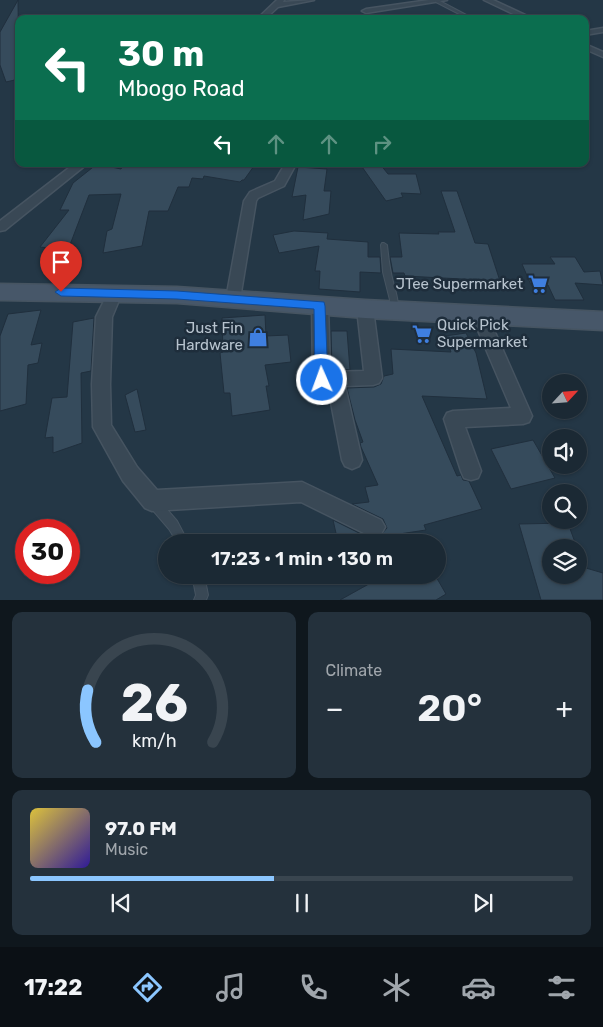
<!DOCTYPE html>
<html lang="en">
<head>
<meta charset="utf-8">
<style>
  body { margin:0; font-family:Rubik,sans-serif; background:#24313c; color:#f1f3f6; height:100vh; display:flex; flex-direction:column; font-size:19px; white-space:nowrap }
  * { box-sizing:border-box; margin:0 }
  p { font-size:16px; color:#a0a6ac }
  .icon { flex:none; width:28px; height:28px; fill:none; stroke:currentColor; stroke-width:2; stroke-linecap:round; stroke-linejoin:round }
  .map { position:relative; height:600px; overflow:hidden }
  .details { display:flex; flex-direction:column; gap:12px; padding:12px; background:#0f171d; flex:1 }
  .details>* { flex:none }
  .banner { position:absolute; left:15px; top:15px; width:574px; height:152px; border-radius:10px; box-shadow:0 1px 4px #0004,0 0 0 1px #39454f; background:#0b6e4f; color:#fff; overflow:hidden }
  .needle { width:32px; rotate:64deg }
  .tools { position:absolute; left:542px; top:374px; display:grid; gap:10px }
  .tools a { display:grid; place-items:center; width:45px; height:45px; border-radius:50%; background:#1b2934; box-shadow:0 1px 4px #0004,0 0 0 1px #39454f; font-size:25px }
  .speed { position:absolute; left:15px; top:519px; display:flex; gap:10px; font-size:25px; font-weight:700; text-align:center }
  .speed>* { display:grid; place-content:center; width:65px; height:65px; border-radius:50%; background:#1b2934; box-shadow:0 1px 4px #0004,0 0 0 1px #39454f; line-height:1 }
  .speed .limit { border:8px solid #d22; background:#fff; color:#111 }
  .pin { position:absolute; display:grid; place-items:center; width:42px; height:42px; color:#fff; margin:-51px -21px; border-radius:50% 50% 50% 0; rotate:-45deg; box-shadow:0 0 5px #0007 }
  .pin .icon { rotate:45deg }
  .me { position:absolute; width:55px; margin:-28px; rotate:358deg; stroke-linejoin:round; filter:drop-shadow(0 0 4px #0008) }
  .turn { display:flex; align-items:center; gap:18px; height:105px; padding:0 20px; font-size:22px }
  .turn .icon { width:65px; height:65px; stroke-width:2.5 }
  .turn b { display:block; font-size:35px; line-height:42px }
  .lanes { display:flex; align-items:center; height:48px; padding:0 20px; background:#0003; justify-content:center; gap:25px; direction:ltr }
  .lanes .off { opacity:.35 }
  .big { font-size:38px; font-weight:600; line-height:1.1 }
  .details .card { flex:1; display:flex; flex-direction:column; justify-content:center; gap:8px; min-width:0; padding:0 18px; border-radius:10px; background:#24313c }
  .details .dial { align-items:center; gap:0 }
  .dial svg { height:130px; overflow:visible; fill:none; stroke:#39454f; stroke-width:7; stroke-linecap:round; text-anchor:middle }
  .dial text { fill:#f1f3f6; stroke:none }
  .song { display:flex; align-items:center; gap:15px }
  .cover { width:60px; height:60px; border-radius:8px; background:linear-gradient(135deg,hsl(50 70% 55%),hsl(250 70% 35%)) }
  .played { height:5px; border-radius:2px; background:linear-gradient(90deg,#8bc6ff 45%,#39454f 45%) }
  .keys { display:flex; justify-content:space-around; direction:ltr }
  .heat { display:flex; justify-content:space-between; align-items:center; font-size:28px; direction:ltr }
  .details .tiles { flex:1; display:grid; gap:12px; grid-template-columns:1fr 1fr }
  .card:last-child { grid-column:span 2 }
  .trip { position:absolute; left:158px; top:534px; width:288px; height:50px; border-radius:25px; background:#1b2934; box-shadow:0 1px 4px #0004,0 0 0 1px #39454f; font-weight:600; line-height:50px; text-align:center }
  .menu { display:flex; height:80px; justify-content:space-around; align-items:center; background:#0b1015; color:#a0a6ac }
  .menu .icon { width:35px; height:35px }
  .menu .selected { color:#8bc6ff }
  .menu b { font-size:22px; color:#f1f3f6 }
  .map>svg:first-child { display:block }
</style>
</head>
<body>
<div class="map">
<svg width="603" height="600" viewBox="0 0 603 600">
  <rect width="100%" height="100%" fill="#243746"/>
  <!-- building -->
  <path fill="#364b5c" stroke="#202f3d" d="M18 0 19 79 6 82 0 65V32Z
    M97 164 121 169 124 164H242L254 166 244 180H242L240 182 204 176 203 179 192 178 189 187H178L168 211H149L142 246 103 253 107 231 112 229 121 194 89 195 68 250 40 247 69 210H60L73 183Z
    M360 164H380L388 174H416L421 194 401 193 403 197 386 201Z
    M298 167 327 169 324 191H331L329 214 303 220 306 195 292 197Z
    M441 191H457L475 243 488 244 500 281 405 276 404 273H393L390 257H402L399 233 439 234 438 232H455Z
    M294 231 328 233 327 239 368 242V257H380L381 273 360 272V292L319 289 320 271H315L319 246 279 253 273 235Z
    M550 257H575L584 272 600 271 603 285 575 283 584 300H555L548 285H531L522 264H555Z
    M41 310 31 345 42 343 38 363 28 365 26 404 0 411V336L8 314Z
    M265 315 266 336 288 335 291 362 265 365 269 386H266L270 410 232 416 230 393H224L220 353 223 352 222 318Z
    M94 318 91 371 81 373 82 443 53 453V437L45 438 52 398 67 397 73 322Z
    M331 331H347L350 370 332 368Z
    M466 333 476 353 487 399 422 396 457 476 461 475 463 480 469 481 482 509 424 525 426 530 379 537 387 528 383 519 352 504 369 502 365 487 378 485 361 447 360 443 363 442 355 420 347 388 374 387 381 384 384 376 393 374 391 349 451 352 445 336Z
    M137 389 146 430 135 432 125 395Z
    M533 440 555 478 511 489 491 449Z
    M333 520 371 539 338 542Z
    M568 523 577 548H551V575H579V566L603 573V600H541L519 524Z
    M385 575H435L446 594 436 600H340Z"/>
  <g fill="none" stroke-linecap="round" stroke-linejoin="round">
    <defs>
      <path id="lane" d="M436 0H438L470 17 467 18 436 2Z
        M382 243H384L387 245C388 254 389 264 391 273 393 286 400 299 397 312H391L390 310V300L383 272 381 245Z
        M155 499 159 500 177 521 188 542H177L169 529 151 508 150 504 151 500Z
        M192 575H204L208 595 206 600H194L196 595Z"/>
      <path id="street" d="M277 0H284L283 2 314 0 278 7 265 19H257Z
        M429 0H447L366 13 362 11 366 9Z
        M484 0H493L534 19H524Z
        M603 28V32L585 35V31Z
        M585 44 603 52V57L585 49Z
        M74 164H87L5 230 0 231V221Z
        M285 164H296L284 186 258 198 256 201 240 299 238 303 233 304 228 303 226 299 244 201 250 192 275 181Z
        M115 288 120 289 122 293 112 317 110 384 111 425 137 467 157 490 302 482 381 520 385 527 381 534 374 538 301 502 152 511 145 508 123 481 93 427 92 384 96 317 110 289Z
        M320 299 325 301 328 305 330 372 364 371 357 309 360 305 365 303 370 305 373 309 382 378 379 383 373 385 345 386 362 460 359 466 352 469 345 466 342 460 328 387 316 385 313 380 312 305 315 301Z
        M479 308 484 310 487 314 532 416 529 422 523 424 465 427 481 471 478 478 471 480 464 478 461 471 444 419 447 413 453 411 511 408 471 314 474 310Z"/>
      <path id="secondary" d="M0 284 177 287 365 300 603 312V330L365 318 177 303 0 300Z"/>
    </defs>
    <!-- lane casing -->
    <use href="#lane" stroke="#465461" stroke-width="2"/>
    <!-- street casing -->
    <use href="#street" stroke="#465461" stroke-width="3"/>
    <!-- secondary casing -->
    <use href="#secondary" stroke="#465461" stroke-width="3"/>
    <!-- lane -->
    <use href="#lane" fill="#394855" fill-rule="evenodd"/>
    <!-- street -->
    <use href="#street" fill="#394855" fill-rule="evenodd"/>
    <!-- secondary -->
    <use href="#secondary" fill="#475769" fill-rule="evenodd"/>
  </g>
  <!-- route -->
  <path fill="#1a73e8" stroke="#114b97" d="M61 288 177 291 324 302 325 306 328 380 326 384 322 386 317 384 315 380 314 309 177 299 61 296 55 292Z"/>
  <!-- icons -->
  <defs>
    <symbol id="supermarket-bare" viewBox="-9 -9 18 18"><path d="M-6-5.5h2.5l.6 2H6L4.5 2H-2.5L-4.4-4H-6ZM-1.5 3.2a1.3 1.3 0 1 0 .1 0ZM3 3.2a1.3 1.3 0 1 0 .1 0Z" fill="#3f7fe0" stroke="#1e2d3b" stroke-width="2.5" paint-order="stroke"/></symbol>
    <symbol id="shop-bare" viewBox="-9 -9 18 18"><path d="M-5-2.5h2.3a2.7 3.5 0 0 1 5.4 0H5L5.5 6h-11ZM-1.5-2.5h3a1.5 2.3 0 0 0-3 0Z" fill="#3f7fe0" stroke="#1e2d3b" stroke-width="2.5" paint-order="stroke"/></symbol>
  </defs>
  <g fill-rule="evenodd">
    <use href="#supermarket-bare" x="524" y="270" width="28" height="28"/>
    <use href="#supermarket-bare" x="408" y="320" width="28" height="28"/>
    <use href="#shop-bare" x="244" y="323" width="28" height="28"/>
  </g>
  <g text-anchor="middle" stroke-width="5" stroke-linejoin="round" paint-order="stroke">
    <!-- poi labels -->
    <g font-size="15" fill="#b7c3ce" stroke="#1e2d3b" text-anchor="end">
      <text x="523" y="289">JTee Supermarket</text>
      <text x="437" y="330" text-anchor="start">Quick Pick<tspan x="437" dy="17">Supermarket</tspan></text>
      <text x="243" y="333">Just Fin<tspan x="243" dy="17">Hardware</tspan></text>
    </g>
  </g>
</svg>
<div class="tools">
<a><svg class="needle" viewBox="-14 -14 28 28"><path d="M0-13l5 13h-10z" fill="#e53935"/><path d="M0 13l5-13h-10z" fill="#a0a6ac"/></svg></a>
<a><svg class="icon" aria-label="sound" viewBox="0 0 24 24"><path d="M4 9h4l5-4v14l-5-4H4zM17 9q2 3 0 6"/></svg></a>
<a><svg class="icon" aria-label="search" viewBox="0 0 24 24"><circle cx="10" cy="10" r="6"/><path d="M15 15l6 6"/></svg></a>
<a><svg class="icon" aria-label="layers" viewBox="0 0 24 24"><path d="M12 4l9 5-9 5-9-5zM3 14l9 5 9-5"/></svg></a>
</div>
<div class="speed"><div class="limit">30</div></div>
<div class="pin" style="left:61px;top:292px;background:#d93025"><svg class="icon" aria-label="arrive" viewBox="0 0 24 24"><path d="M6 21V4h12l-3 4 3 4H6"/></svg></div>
<svg class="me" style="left:322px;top:380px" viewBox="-20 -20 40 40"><circle r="17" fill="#1a73e8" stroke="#fff" stroke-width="3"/><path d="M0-11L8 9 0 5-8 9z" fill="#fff"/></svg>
<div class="trip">17:23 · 1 min · 130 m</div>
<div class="banner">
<div class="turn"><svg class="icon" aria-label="left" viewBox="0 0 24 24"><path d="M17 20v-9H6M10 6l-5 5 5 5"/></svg><div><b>30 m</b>Mbogo Road</div></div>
<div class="lanes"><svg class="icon" aria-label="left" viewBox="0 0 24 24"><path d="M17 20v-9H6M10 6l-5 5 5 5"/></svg><svg class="icon off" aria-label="ahead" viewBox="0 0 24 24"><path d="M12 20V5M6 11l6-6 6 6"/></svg><svg class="icon off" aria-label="ahead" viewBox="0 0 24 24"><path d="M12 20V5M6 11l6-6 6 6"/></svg><svg class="icon off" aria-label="right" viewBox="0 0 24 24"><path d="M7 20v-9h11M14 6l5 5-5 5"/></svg></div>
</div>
</div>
<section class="details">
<div class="tiles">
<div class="card dial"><svg viewBox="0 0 100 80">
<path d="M14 69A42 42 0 1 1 86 69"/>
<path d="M14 69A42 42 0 0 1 9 37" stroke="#8bc6ff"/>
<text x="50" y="56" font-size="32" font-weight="700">26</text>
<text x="50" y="72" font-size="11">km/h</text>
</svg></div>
<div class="card"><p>Climate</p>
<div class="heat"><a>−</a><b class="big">20°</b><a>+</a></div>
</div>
<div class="card">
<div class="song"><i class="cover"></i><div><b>97.0 FM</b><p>Music</p></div></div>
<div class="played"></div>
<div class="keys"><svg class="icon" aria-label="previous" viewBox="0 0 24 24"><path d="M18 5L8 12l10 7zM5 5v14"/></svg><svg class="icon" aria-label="pause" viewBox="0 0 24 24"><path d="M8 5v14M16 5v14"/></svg><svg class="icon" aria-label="next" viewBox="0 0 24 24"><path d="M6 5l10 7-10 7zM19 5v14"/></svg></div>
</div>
</div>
</section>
<nav class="menu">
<b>17:22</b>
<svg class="icon selected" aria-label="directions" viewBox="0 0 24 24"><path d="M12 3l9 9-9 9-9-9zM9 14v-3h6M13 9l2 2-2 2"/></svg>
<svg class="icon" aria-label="music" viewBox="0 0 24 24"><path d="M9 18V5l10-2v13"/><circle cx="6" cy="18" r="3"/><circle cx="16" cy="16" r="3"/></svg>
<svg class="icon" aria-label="phone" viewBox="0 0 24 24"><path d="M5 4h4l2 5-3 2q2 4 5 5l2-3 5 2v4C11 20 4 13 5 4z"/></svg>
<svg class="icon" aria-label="climate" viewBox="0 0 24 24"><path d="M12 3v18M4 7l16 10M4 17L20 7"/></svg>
<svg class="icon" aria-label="car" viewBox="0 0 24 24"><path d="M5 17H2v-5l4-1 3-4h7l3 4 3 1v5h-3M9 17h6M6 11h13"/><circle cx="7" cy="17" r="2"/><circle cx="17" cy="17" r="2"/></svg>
<svg class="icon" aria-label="filters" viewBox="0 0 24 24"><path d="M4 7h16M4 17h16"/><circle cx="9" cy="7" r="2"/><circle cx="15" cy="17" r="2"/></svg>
</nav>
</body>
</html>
